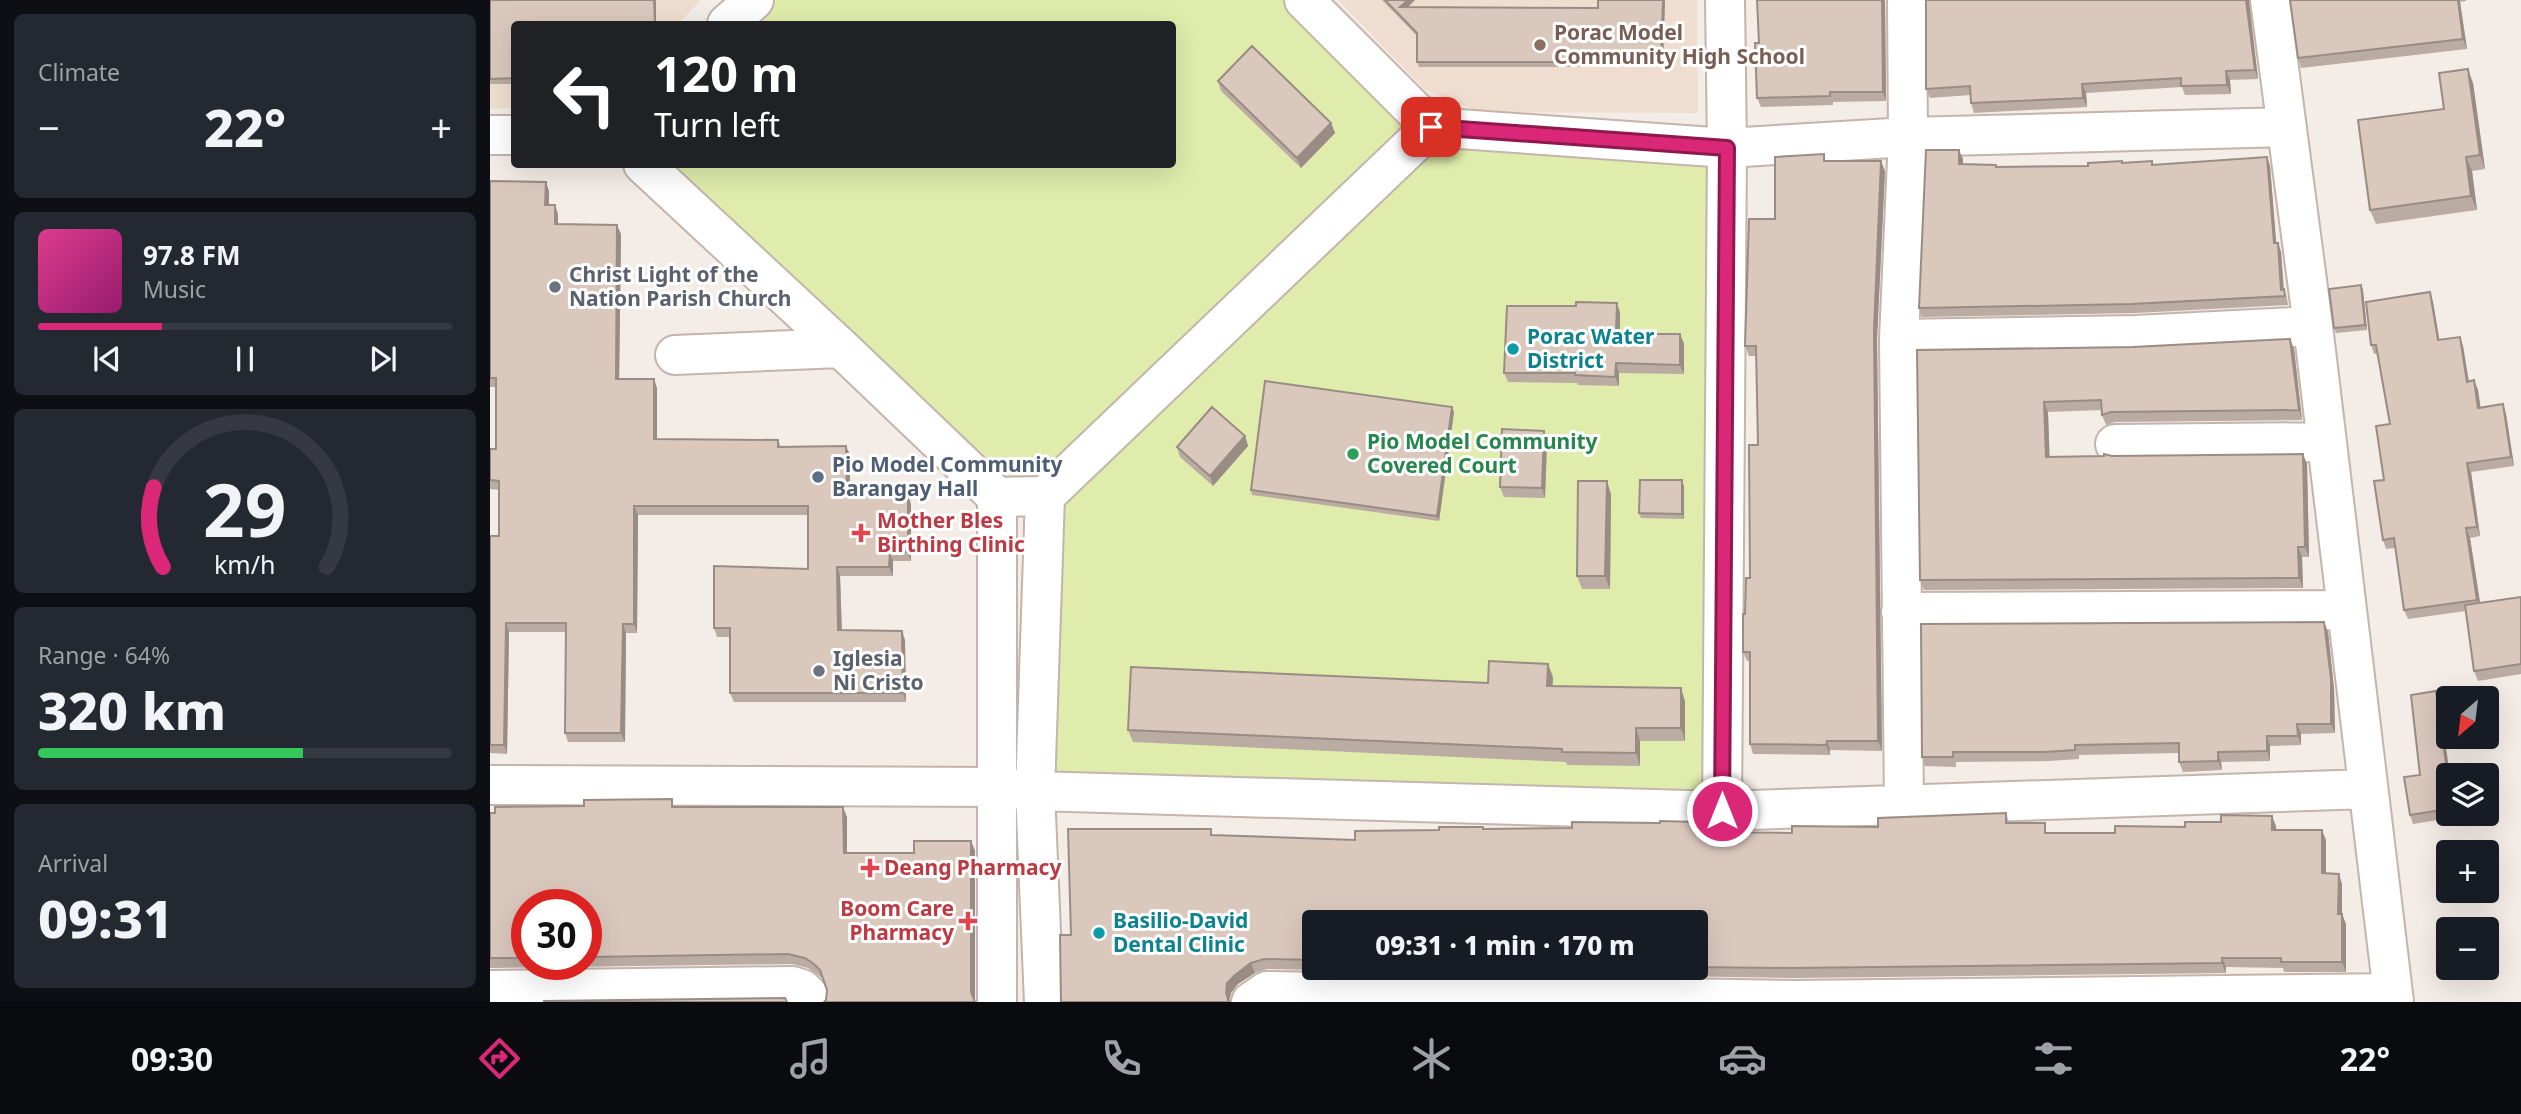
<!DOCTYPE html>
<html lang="en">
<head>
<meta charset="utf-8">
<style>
  body { margin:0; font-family:"Noto Sans",sans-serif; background:#242831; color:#f1f3f6; height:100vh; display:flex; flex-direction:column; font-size:26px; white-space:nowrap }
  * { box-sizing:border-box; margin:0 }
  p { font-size:23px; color:#9ea1a6 }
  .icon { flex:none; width:38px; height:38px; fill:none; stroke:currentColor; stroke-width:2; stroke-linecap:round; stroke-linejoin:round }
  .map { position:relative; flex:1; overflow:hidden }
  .side { display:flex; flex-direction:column; gap:14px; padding:14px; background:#0d0f14; width:490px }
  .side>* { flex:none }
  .hud { position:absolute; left:21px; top:21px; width:665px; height:147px; border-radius:7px; box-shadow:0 7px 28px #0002; background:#202124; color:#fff; overflow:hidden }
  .needle { width:46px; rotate:208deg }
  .controls { position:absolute; left:1946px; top:686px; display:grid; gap:14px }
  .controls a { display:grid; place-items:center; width:63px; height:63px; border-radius:7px; background:#171b24; box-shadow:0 7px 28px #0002; font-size:35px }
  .speed { position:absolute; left:21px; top:889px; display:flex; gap:14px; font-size:35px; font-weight:700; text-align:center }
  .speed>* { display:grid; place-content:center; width:91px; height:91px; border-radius:50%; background:#171b24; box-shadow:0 7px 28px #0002; line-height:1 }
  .speed .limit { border:10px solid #d22; background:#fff; color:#111 }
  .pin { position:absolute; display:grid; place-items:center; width:60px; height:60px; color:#fff; margin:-30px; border-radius:14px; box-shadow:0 4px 10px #0006 }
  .me { position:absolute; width:77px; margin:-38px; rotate:0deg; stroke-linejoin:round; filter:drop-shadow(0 0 5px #0008) }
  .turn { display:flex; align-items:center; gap:24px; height:147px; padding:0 28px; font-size:32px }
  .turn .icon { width:91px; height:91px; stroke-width:2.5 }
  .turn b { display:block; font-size:49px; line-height:60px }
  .big { font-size:52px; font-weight:800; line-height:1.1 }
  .side .card { flex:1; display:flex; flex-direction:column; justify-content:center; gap:10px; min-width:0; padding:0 24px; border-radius:10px; background:#242831 }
  .side .dial { align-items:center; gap:0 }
  .dial svg { height:182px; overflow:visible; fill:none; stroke:#363941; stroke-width:7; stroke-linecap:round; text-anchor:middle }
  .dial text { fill:#f1f3f6; stroke:none }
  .song { display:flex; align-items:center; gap:21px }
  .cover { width:84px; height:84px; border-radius:10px; background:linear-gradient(135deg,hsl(330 70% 55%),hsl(320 70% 35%)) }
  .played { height:7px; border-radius:4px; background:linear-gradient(90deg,#db2777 30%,#363941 30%) }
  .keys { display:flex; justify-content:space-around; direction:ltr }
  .heat { display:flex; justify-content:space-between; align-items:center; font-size:38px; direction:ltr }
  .charge { height:10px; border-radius:5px; background:linear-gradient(90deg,#34c759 64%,#363941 0) }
  .trip { position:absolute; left:812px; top:910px; width:406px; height:70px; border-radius:7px; background:#171b24; box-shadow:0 7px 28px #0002; font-weight:800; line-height:70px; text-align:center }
  .tabs { display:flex; height:112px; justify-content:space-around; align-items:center; background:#090b0e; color:#9ea1a6 }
  .tabs .icon { width:49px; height:49px }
  .tabs .on { color:#db2777 }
  .tabs b { font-size:32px; color:#f1f3f6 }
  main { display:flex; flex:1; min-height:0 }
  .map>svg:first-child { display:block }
</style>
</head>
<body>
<main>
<section class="side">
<div class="card"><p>Climate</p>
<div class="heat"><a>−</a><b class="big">22°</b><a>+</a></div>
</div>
<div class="card">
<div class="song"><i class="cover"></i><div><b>97.8 FM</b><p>Music</p></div></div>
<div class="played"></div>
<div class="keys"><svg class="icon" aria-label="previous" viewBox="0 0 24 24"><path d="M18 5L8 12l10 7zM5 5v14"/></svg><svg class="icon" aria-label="pause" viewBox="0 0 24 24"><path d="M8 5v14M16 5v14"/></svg><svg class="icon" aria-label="next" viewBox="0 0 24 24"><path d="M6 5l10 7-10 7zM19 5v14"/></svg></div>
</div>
<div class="card dial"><svg viewBox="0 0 100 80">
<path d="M14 69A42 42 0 1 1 86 69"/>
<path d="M14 69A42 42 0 0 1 10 34" stroke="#db2777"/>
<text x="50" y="56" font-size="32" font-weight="700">29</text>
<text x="50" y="72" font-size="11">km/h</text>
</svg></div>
<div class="card"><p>Range · 64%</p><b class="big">320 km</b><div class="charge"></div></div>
<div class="card"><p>Arrival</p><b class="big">09:31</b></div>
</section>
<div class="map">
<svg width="2031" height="1002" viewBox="0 0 2031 1002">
  <rect width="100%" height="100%" fill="#f4ece6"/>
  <!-- education -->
  <path fill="#efdecf" d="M0 0H211L188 24H24V108L0 109Z
    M848 0H1207L1208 113 990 112 935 90Z"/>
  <!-- green -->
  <path fill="#dfecab" d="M264 0H814L941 127 1237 148 1232 811 545 791 555 496 507 497 153 165 682 164V24H237Z"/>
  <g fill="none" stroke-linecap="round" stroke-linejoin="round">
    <defs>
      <path id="minor" d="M814 0 941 127 1237 148 1418 137 1797 127
        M1780 0 1823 326 1904 1002
        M237 24 264 0
        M0 135H24
        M153 164 351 348 507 497 555 496 941 127
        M1409 339 1646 335 1823 326
        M185 355 351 348
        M1625 444 1836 442
        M1411 612 1857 610
        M0 785 508 787 545 791 1232 811 1878 789
        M1414 805 1409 339 1418 137 1417 0
        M1232 811 1237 148 1235 0
        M0 990 302 986 312 989 318 995 319 1002
        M507 1002V497
        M554 1002 545 791 555 496
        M761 1002 777 991 1305 1000 1902 993"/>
    </defs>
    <!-- minor casing -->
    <use href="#minor" stroke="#c4b4ab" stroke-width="42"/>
    <!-- minor -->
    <use href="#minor" stroke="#fff" stroke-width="38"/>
  </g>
  <!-- wall -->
  <path fill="#bbaca3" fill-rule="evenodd" d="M0 0 24 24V84H0Z
    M892 0H925L917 7 1108 8 1175 0 1173 65 1105 63V67H929L927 62V36Z
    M1395 0 1396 101 1343 102V105L1271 107 1267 98 1269 43Z
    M1800 0H1976V1L1970 2 1977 49 1811 68 1808 58Z
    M1758 2 1768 79 1740 80 1741 94 1695 95 1692 87 1596 93 1597 107 1484 113 1481 103 1480 95 1440 98 1436 89Z
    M728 81 841 123 845 133 811 168 731 91Z
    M1983 83 1995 169 1982 171 1987 210 1886 224 1880 210 1954 109Z
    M1777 157 1780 166 1786 243H1788L1791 252 1794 289 1797 298 1798 305 1645 313 1432 317 1429 308 1473 159V164L1507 167 1598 166 1662 161 1663 165Z
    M1337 161 1395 171 1387 339 1392 751 1340 750V755L1263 754 1260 744V661H1257L1253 652 1255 614 1260 578 1268 445 1266 356H1259L1255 346 1285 219Z
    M0 181 59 191V205L68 214V224L131 234 129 379 167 388V439L288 440 291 447 360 455V496L421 504V561H403V576H350L352 630 415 640 416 702H244L240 693V637H227L224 628 318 569V515H148L147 633H136L135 742H78L75 733 76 632H19L17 754 0 753V536H9V490L0 489V449H6V387H0Z
    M1871 285 1873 290 1877 330 1846 333 1844 328Z
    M1940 292 1943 302 1949 340 1973 346 1979 381 1984 380 1988 390 1990 408 2016 414 2024 466 1981 472 1990 536 1980 538 1990 603 2031 597V674L1988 681 1984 671 1976 611 1918 619 1914 610 1905 548 1896 549 1893 540 1894 480 1900 424 1888 354H1884L1881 345Z
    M1130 312V334H1190L1194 344V374L1129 373V386L1088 385 1087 383 1018 382 1014 373Z
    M1804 349 1812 420 1625 422 1616 425 1612 415V410L1558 412 1559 457 1622 456 1817 464 1819 557H1812L1813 588 1434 590 1430 580 1427 350Z
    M962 407 964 412 949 521 762 495 761 490Z
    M1054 431 1057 441 1055 498 1014 497 1010 487Z
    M755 436 758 446 723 486 690 457 687 447Z
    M1194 486V519L1151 518 1149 513Z
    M1121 494 1120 589H1092L1087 576Z
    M1838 632 1844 689 1845 733 1811 734V745L1780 746V761L1731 762 1732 770 1693 772 1689 762V753L1589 755V759L1559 761 1466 762V767L1435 766 1432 757Z
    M1063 677 1062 686 1195 701V741H1150V766L1077 765 1076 762 643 742 638 730 998 683Z
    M1946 691 1949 700 1958 775V814H1965L1966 817 1923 824 1920 815 1930 775Z
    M185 807 357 817V853H424L481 841 485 851 336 1000 337 990 334 980 327 974 318 968 302 964 0 968V813ZM37 905H96V964H37Z
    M1516 813 1519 823 1559 833H1625L1695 827 1786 826V830L1836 840V874L1852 884V914L1856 924V972H1794L1793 968 1736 967V973L1305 978 1178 976 1175 968H1206V922H824V968H1123V975L777 969 765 973 748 984 741 993 739 1002H571L723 835 865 840 949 830 994 829 1302 833 1388 827Z"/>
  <!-- shaded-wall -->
  <path fill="#998c84" d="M164 0H166V24H165Z
    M918 0H925L912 13 910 7Z
    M1173 0H1175L1173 65 1171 60Z
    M1392 0H1395L1396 101 1393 92Z
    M1756 0H1759L1768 79 1765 70Z
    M1968 0H1970V2L1977 49 1973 39Z
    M1978 69 1983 83 1995 169 1990 155Z
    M1736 71 1740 80 1741 94 1737 85Z
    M1592 84 1596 93 1597 107 1593 98Z
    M841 123 845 133 811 168 807 158Z
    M1469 150 1473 159V173L1469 164Z
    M1777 157 1780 166 1787 252 1784 243Z
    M1976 157 1982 171 1987 210 1981 196Z
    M1391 161 1395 171 1387 339 1392 751 1388 741 1384 330Z
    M56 182 59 191V214L55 205Z
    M65 205 68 214V233L65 224Z
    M127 225 131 234 129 388 126 379Z
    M1788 243 1791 252 1794 299 1791 290Z
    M1871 285 1873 290 1877 330 1875 325Z
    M1940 292 1943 302 1951 349 1948 340Z
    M1127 303 1130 312V344L1126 334Z
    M1190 334 1194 344V374L1190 365Z
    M1970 337 1973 346 1980 391 1977 382Z
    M1800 339 1804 349 1812 420 1809 410Z
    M1126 363 1129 373V386L1125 377Z
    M164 379 167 388V448L164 439Z
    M1984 380 1988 390 1992 417 1988 408Z
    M1554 402 1558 412 1560 467 1556 457Z
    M2013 404 2016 414 2024 466 2021 457Z
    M962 407 964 412 949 521 947 516Z
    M1054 431 1057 441 1055 498 1052 488Z
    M755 436 758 446 723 486 720 476Z
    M356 446 360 455V505L357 496Z
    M1813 454 1817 464 1819 557 1815 547Z
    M1977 463 1981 472 1990 536 1987 527Z
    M1192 480 1194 486V519L1192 514Z
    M1117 481 1121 494 1120 589 1115 576Z
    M418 495 421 504V561L418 552Z
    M144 506 148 515 147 633 144 624Z
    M1976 528 1980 538 1991 609 1987 600Z
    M1808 547 1812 557 1813 588 1809 578Z
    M400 552 403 561V576L399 567Z
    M347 567 350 576 352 639 348 630Z
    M1834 622 1838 632 1844 689 1845 733 1841 724Z
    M16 623 19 632 17 754 14 745Z
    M133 624 136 633 135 742 131 733Z
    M412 631 415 640 416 702 413 693Z
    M1058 664 1063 677 1062 699 1057 686Z
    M1191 688 1195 701V741L1191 728Z
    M1946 691 1949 700 1960 775H1958Z
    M1807 724 1811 734V745L1808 736Z
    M1146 728 1150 741V766L1146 753Z
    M1777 736 1780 746V761L1777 751Z
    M1337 741 1340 750V755L1336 745Z
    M1728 752 1731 762 1732 770 1728 761Z
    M353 807 357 817V863L354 853Z
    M1782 816 1786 826V840L1782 830Z
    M1832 830 1836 840V883L1832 873Z
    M481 841 485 851V1002L481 992Z
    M1849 874 1852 884V924L1848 914Z
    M1852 914 1856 924V972L1852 962Z
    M1732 958 1736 967V973L1732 963Z
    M761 963 765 973 748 984 741 993 739 1002 736 993 737 983 745 975Z"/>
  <!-- building -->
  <path fill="#dac8bd" stroke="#998c84" stroke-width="2" d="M0 0H164L165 24H24V78L0 79Z
    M895 0H918L910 7 1108 8V0H1173L1171 60 1103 58V62H927V33Z
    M1267 0H1392L1393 92H1340V96L1267 98 1265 43H1269Z
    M1436 0H1756L1765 70 1736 71 1737 85 1691 86V78L1592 84 1593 98 1481 103 1480 86 1436 89Z
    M1800 0H1968L1973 39 1808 58Z
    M762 46 841 123 807 158 728 81Z
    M1978 69 1990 155 1976 157 1981 196 1880 210 1868 120 1954 109 1949 73Z
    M1436 150H1469V164L1506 165V167L1598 166V163L1632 161V163L1662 161V165L1777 157 1784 243H1788L1791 290 1794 289 1795 296 1642 304 1429 308Z
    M1334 154V161H1391L1384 330 1388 741H1337L1336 745 1260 744V652H1253V614H1255L1256 578H1260L1259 445H1268L1266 346H1255L1259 219H1285V157Z
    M0 181 56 182 55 205H65V224L127 225 126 379H164V439L288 440V447L356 446 357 496 418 495V552H400L399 567H347L348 630 412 631 413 693H240V628H224V566L318 569V506H144V624H133L131 733H75L76 623H16L14 745H0V536H9V481L0 480V449H6V378H0Z
    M1871 285 1875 325 1844 328 1839 289Z
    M1940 292 1948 340 1970 337 1977 382 1984 380 1988 408 2013 404 2021 457 1977 463 1987 527 1976 528 1987 600 1914 610 1904 538 1893 540 1884 481 1894 480 1886 426 1900 424 1886 345H1881L1876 302Z
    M1086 302 1127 303 1126 334H1190V365L1126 363 1125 377 1085 375V373H1014L1017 306H1086Z
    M1800 339 1809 410 1621 412 1612 415 1611 400 1554 402 1556 457 1614 456V454L1622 456 1813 454 1815 547H1808L1809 578 1430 580 1427 350 1643 347Z
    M775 381 962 407 947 516 761 490Z
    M722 407 755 436 720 476 687 447Z
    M1012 429 1054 431 1052 488 1010 487Z
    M1150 480H1192V514L1149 513Z
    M1088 481H1117L1115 576H1087Z
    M2031 597V664L1984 671 1975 605Z
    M1834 622 1841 679V724H1807L1808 736H1777V751L1728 752V761L1689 762V743L1585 745V750L1555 752H1463V757H1432L1431 624Z
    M999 661 1058 664 1057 686 1191 688V728H1146V753L1072 752V749L638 730 641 667 998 683Z
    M1946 691 1958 778V809L1920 815 1914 777 1930 775 1921 695Z
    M182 799V807H353L354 853H424V841H481V992L485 1002H334L336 1000 337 990 330 970 324 964 315 958 298 954 96 957V905H37V958H0V813H5V807L94 806V800Z
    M1516 813V823H1555V833H1625V826L1695 827V822H1731V815L1782 816V830H1832V873L1849 874 1848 914H1852V962H1791V958H1732V963L1301 968 1206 967V922H824V960L774 959 761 963 745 975 737 983 736 993 739 1002H571L570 935H581L578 829H721V835L865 840V831L949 830V827H993V829L1082 828V822L1170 823V821L1207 822V832L1302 833V826L1388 827V818Z
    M295 998 297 1002H54V1001Z"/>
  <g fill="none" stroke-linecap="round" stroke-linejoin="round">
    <defs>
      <path id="route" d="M941 127 1237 148 1232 811"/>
    </defs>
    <!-- route casing -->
    <use href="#route" stroke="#8e194d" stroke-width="18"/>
    <!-- route -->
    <use href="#route" stroke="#db2777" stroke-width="12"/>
  </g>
  <!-- markers -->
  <circle fill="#8d6e63" stroke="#fff" stroke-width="2.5" cx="1050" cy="45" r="7"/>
  <g fill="#6b7280" stroke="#fff" stroke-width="2.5">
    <circle cx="65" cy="287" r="7"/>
    <circle cx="329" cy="671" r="7"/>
  </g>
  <g fill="#0f9aa8" stroke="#fff" stroke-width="2.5">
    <circle cx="1023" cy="349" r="7"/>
    <circle cx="609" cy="933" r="7"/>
  </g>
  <circle fill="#2e9e5b" stroke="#fff" stroke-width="2.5" cx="863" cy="454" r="7"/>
  <circle fill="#5c6f8a" stroke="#fff" stroke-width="2.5" cx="328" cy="477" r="7"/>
  <g fill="#e0444e" stroke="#fff" stroke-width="2.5">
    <path d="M367.5 522.5h7v7h7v7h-7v7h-7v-7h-7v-7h7z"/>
    <path d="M376.5 857.5h7v7h7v7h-7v7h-7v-7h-7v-7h7z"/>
    <path d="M474.5 910.5h7v7h7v7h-7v7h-7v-7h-7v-7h7z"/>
  </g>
  <g text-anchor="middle" stroke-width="6" stroke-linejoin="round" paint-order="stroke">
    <!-- education labels -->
    <g font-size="21" font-weight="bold" fill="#785e54" stroke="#fff" text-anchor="start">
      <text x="1064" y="40">Porac Model<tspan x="1064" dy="24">Community High School</tspan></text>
    </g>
    <!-- worship labels -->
    <g font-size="21" font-weight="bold" fill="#5b616d" stroke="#fff" text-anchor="start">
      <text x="79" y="282">Christ Light of the<tspan x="79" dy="24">Nation Parish Church</tspan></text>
      <text x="343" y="666">Iglesia<tspan x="343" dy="24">Ni Cristo</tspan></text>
    </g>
    <!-- culture labels -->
    <g font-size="21" font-weight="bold" fill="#0d838f" stroke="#fff" text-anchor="start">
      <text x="1037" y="344">Porac Water<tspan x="1037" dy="24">District</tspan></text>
      <text x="623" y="928">Basilio-David<tspan x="623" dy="24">Dental Clinic</tspan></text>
    </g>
    <!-- leisure labels -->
    <g font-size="21" font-weight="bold" fill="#27864d" stroke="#fff" text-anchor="start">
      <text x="877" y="449">Pio Model Community<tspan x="877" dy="24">Covered Court</tspan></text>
    </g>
    <!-- service labels -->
    <g font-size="21" font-weight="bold" fill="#4e5e75" stroke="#fff" text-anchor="start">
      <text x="342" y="472">Pio Model Community<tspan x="342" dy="24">Barangay Hall</tspan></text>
    </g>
    <!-- health labels -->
    <g font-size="21" font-weight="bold" fill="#be3a42" stroke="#fff" text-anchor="start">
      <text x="387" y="528">Mother Bles<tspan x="387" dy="24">Birthing Clinic</tspan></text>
      <text x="394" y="875">Deang Pharmacy</text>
      <text x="464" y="916" text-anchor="end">Boom Care<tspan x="464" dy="24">Pharmacy</tspan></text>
    </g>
  </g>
</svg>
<div class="controls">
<a><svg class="needle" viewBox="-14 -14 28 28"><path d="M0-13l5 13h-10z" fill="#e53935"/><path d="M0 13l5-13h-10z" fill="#9ea1a6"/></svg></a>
<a><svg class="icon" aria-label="layers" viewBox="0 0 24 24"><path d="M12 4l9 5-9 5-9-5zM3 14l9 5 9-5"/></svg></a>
<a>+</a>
<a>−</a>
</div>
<div class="speed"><div class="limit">30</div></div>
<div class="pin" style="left:941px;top:127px;background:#d93025"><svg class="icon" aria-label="arrive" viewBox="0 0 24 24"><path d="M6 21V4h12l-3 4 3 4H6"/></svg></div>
<svg class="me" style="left:1232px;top:811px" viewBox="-20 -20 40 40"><circle r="17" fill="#db2777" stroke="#fff" stroke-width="3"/><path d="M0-11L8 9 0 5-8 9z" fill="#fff"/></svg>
<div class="trip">09:31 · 1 min · 170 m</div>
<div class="hud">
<div class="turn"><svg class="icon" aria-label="left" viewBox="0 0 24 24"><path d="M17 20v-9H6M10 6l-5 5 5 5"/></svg><div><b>120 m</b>Turn left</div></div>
</div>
</div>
</main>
<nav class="tabs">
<b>09:30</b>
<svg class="icon on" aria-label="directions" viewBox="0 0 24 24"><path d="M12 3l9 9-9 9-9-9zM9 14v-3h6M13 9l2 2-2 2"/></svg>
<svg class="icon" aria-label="music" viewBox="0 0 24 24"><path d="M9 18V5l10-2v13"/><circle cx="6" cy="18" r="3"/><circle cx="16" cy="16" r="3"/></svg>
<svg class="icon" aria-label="phone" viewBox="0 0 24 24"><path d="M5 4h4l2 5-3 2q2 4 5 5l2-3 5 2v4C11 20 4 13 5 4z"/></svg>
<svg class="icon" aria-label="climate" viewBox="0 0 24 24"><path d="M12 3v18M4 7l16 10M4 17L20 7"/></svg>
<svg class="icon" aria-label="car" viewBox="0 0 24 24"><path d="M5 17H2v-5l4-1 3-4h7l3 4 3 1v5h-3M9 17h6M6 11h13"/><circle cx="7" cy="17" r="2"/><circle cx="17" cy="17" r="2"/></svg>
<svg class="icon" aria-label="filters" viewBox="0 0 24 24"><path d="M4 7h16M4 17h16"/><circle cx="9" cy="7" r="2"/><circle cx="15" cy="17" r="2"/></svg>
<b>22°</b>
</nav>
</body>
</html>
